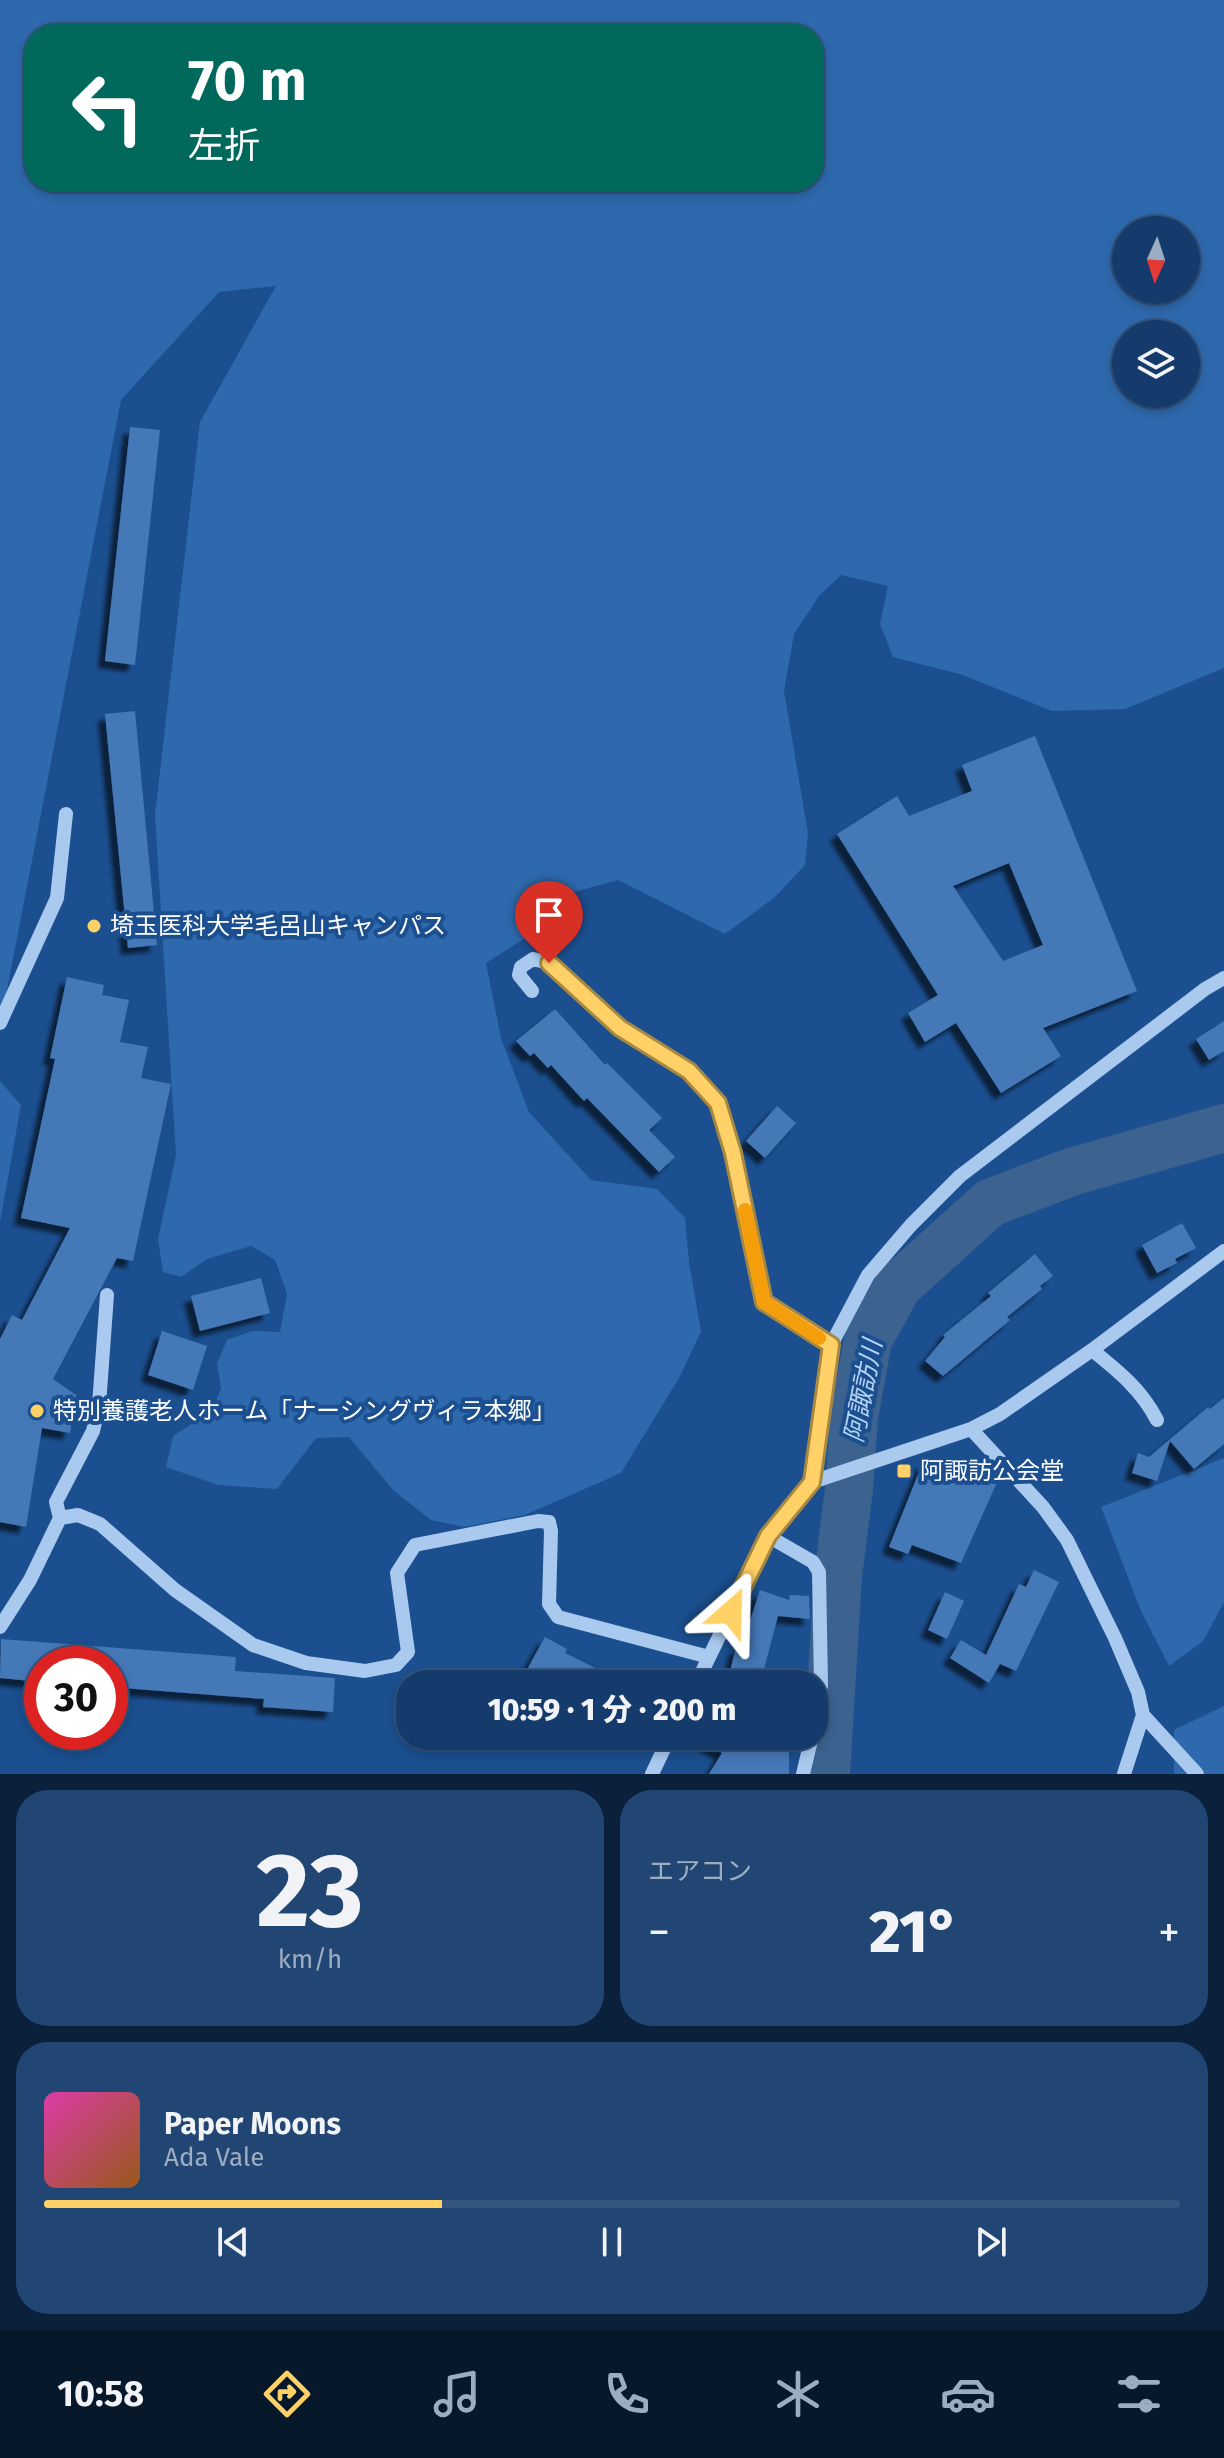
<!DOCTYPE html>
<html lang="ja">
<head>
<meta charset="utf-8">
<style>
  body { margin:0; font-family:"Fira Sans","Noto Sans JP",sans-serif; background:#214673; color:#f1f3f6; height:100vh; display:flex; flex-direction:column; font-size:30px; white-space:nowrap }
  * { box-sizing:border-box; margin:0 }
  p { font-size:26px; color:#9dadc1 }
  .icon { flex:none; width:44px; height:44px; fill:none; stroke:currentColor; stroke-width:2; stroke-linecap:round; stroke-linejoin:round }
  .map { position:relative; height:1774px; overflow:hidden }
  .drawer { display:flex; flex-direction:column; gap:16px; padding:16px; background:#0b203b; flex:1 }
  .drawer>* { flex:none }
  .guide { position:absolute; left:24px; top:24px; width:800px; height:168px; border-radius:32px; box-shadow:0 4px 12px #0003,0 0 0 2px #33557e; background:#00695c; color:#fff; overflow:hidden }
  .needle { width:52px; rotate:183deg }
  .tools { position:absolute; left:1112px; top:216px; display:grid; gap:16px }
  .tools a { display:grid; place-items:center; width:88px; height:88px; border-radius:50%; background:#143b6b; box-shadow:0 4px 12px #0003,0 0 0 2px #33557e; font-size:40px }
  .speed { position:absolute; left:24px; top:1646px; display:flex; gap:16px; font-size:40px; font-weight:700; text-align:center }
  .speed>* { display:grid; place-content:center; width:104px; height:104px; border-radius:50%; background:#143b6b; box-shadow:0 4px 12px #0003,0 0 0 2px #33557e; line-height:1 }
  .speed .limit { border:12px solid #d22; background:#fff; color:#111 }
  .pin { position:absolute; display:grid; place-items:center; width:68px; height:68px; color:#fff; margin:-82px -34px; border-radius:50% 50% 50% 0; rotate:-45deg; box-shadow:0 0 8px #0007 }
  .pin .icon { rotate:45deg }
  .me { position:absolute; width:88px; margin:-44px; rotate:25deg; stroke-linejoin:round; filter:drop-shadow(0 0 6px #0008) }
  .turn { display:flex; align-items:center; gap:28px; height:168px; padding:0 32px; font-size:36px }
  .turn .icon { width:104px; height:104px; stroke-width:2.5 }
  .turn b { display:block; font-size:56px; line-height:68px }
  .big { font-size:60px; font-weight:800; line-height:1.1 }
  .drawer .card { flex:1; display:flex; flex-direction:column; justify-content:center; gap:12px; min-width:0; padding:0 28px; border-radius:32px; background:#214673 }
  .drawer .dial { align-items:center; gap:0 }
  .dial b { font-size:104px; line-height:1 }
  .song { display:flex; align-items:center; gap:24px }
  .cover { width:96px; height:96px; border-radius:12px; background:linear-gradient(135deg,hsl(320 70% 55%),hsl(30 70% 35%)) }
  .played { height:8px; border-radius:4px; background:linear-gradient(90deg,#ffd166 35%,#33557e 35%) }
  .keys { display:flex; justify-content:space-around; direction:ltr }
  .heat { display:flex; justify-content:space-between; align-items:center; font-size:44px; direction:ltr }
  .drawer .tiles { flex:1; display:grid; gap:16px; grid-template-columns:1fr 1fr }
  .card:last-child { grid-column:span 2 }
  .trip { position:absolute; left:396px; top:1670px; width:432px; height:80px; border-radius:32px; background:#143b6b; box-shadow:0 4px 12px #0003,0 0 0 2px #33557e; font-weight:800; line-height:80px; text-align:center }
  .tab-bar { display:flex; height:128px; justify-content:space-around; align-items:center; background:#08182b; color:#9dadc1 }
  .tab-bar .icon { width:56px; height:56px }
  .tab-bar .selected { color:#ffd166 }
  .tab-bar b { font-size:36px; color:#f1f3f6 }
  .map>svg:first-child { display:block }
</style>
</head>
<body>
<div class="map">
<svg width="1224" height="1774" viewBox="0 0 1224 1774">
  <defs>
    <filter id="shadow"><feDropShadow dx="-7" dy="7" stdDeviation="2" flood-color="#0009"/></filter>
  </defs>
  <rect width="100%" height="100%" fill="#1b4f8f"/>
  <!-- green -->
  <path fill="#2e69ad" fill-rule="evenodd" d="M0 0H1224V668L1125 709 1052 711 963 675 893 657 880 624 888 586 841 575 819 596 794 634 784 691 808 833 805 865 775 897 725 934 618 880 574 892 544 926 486 963 501 1038 529 1112 591 1180 657 1189 685 1218 689 1262 701 1332 679 1378 621 1473 525 1515 464 1527 431 1520 394 1491 349 1437 316 1438 277 1489 218 1485 166 1467 173 1436 213 1410 221 1388 217 1364 227 1340 252 1331 280 1332 287 1294 275 1260 251 1246 207 1259 181 1277 163 1272 158 1239 176 1155 155 815 200 422 276 286 219 292 121 400 0 1026ZM34 34H814V182H34ZM1126 230H1186V290H1126ZM1126 334H1186V394H1126Z
    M0 1081 21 1105 0 1222Z
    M1224 1458V1602L1203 1641 1169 1666 1141 1611 1101 1507Z
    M1224 1706V1774H1174V1730Z"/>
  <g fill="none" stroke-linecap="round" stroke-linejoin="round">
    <!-- river -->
    <path stroke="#3c6290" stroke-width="48" d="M826 1774 838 1576 849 1489 854 1418 868 1340 898 1286 990 1203 1071 1172 1224 1128"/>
  </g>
  <!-- building -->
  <path fill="#4478b7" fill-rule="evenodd" filter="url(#shadow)" d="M130 427 160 430 135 665 105 661Z
    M135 711 157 945 128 948 105 714Z
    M1035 736 1137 991 1043 1028 1061 1056 1001 1093 956 1023 925 1042 908 1013 938 995 837 834 897 796 909 816 972 791 962 765ZM1009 863 1043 945 1003 961 953 886Z
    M67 977 104 985 102 995 129 1000 120 1042 148 1047 141 1078 171 1084 133 1261 117 1258 53 1379 76 1395 70 1433 42 1428 26 1527 0 1522V1339L12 1315 22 1320 70 1228 21 1218 55 1059 50 1058Z
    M555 1009 605 1065 607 1063 662 1118 649 1130 675 1157 659 1172 587 1098 584 1101 551 1065 548 1068 534 1053 530 1056 516 1041Z
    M1224 1021V1051L1209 1060 1196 1039Z
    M777 1106 796 1123 765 1158 746 1141Z
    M1182 1223 1196 1248 1175 1259 1177 1263 1157 1273 1142 1245Z
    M1035 1254 1053 1276 1040 1286 1042 1289 1007 1317 1010 1320 943 1376 925 1361 945 1337 943 1335 991 1296 988 1293Z
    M261 1278 270 1313 200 1331 191 1296Z
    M162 1331 207 1346 193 1390 148 1375Z
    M1224 1398V1444L1194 1469 1170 1441 1157 1481 1132 1473 1138 1453 1149 1457 1208 1407 1210 1409Z
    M923 1462 969 1481 974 1470 998 1480 961 1563 912 1545 908 1554 889 1547Z
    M1034 1570 1059 1582 1016 1671 998 1663 1000 1664 989 1683 950 1658 961 1640 986 1655 1019 1584 1026 1587Z
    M760 1590 789 1600 790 1595 809 1596 810 1619 778 1616 760 1684H727L736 1647 741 1648Z
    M945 1592 964 1601 947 1639 928 1630Z
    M545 1637 567 1649 565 1653 628 1684H519Z
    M1 1639 236 1657 235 1671 335 1678 333 1712 263 1707 264 1699 110 1687V1664H42V1682L0 1678Z
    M693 1736H776V1748H789V1774H709L722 1753Z"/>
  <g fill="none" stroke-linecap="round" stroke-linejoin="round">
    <!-- minor -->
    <path stroke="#a9c9ee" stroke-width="14" d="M532 991 519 975 521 967 533 959 549 963 620 1028 689 1071 718 1103 733 1153 764 1302 831 1345
      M0 1023 57 898 66 814
      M1092 1350C1118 1371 1141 1389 1157 1420
      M971 1429 1043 1507 1067 1540 1115 1638 1138 1692 1143 1715 1124 1774
      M812 1482 831 1345 868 1275 911 1225 960 1176 1205 989 1224 978
      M60 1518 78 1515 100 1524 175 1590 253 1645 306 1663 365 1671 396 1665 408 1652 397 1573 415 1545 538 1521 549 1522 551 1531 549 1604 558 1617 709 1657
      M768 1536 813 1562 819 1572 821 1686 814 1723
      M0 1627 30 1580 60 1518 56 1502 93 1431 99 1405 107 1295
      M696 1684 768 1536 812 1482 971 1429 1000 1414 1092 1350 1224 1251
      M1143 1715 1197 1774
      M652 1774 670 1736
      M803 1774 812 1736"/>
  </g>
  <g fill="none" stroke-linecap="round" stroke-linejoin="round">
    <defs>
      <path id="route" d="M549 963 620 1028 689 1071 718 1103 733 1153 764 1302 831 1345 812 1482 768 1536 731 1612"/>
    </defs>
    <!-- route casing -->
    <use href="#route" stroke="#a68842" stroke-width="20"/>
    <!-- route -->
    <use href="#route" stroke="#ffd166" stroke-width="14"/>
    <!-- slow -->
    <path stroke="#f59e0b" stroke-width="14" d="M745 1210 764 1302 819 1338"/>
  </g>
  <!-- markers -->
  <g fill="#ffd166" stroke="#1b4f8f" stroke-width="3">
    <circle cx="94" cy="926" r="8"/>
    <circle cx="37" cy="1411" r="8"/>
    <rect x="896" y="1463" width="16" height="16" rx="4"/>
  </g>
  <g text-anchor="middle" stroke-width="8" stroke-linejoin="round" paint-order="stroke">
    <!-- poi labels -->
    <g font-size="24" fill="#fff" stroke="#1b4f8f" text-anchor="start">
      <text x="110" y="934">埼玉医科大学毛呂山キャンパス</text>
      <text x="53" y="1419">特別養護老人ホーム「ナーシングヴィラ本郷」</text>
      <text x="920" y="1479">阿諏訪公会堂</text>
    </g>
    <!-- water labels -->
    <g font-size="26" font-style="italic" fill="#b5d3f5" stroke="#1b4f8f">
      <text transform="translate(863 1391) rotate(-79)" y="9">阿諏訪川</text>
    </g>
  </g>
</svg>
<div class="tools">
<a><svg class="needle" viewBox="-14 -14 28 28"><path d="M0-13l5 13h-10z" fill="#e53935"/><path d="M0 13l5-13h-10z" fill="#9dadc1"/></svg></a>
<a><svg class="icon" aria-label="layers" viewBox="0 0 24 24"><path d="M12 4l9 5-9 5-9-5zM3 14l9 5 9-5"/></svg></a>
</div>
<div class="speed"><div class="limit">30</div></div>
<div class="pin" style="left:549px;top:963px;background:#d93025"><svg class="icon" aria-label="arrive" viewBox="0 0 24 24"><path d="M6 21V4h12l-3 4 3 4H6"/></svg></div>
<svg class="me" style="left:731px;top:1612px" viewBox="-20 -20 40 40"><path d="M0-17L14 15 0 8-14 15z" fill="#ffd166" stroke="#fff" stroke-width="4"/></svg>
<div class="trip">10:59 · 1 分 · 200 m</div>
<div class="guide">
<div class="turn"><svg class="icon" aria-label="left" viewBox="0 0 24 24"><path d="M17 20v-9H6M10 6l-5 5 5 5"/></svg><div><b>70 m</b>左折</div></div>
</div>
</div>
<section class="drawer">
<div class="tiles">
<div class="card dial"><b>23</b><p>km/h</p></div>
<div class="card"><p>エアコン</p>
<div class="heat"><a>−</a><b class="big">21°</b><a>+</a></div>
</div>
<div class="card">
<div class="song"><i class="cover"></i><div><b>Paper Moons</b><p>Ada Vale</p></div></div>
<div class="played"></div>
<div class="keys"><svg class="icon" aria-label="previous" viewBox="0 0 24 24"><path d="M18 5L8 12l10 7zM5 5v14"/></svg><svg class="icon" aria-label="pause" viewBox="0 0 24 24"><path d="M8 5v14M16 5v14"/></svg><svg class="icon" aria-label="next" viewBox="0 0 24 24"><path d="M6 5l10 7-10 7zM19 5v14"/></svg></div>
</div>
</div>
</section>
<nav class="tab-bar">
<b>10:58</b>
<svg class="icon selected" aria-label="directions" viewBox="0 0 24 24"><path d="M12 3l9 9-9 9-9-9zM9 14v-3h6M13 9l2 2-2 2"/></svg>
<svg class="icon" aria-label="music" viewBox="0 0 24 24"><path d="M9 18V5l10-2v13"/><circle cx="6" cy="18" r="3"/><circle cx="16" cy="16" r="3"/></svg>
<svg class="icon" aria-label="phone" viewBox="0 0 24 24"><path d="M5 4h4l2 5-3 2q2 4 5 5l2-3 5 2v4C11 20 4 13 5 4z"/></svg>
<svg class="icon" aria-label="climate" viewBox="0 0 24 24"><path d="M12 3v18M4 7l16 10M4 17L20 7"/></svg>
<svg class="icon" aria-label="car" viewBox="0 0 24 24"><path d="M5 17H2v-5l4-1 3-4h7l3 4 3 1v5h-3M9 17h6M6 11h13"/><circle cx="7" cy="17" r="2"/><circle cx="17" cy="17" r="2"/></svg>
<svg class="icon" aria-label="filters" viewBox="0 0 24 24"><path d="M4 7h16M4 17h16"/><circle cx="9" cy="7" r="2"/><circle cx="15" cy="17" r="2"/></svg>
</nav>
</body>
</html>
